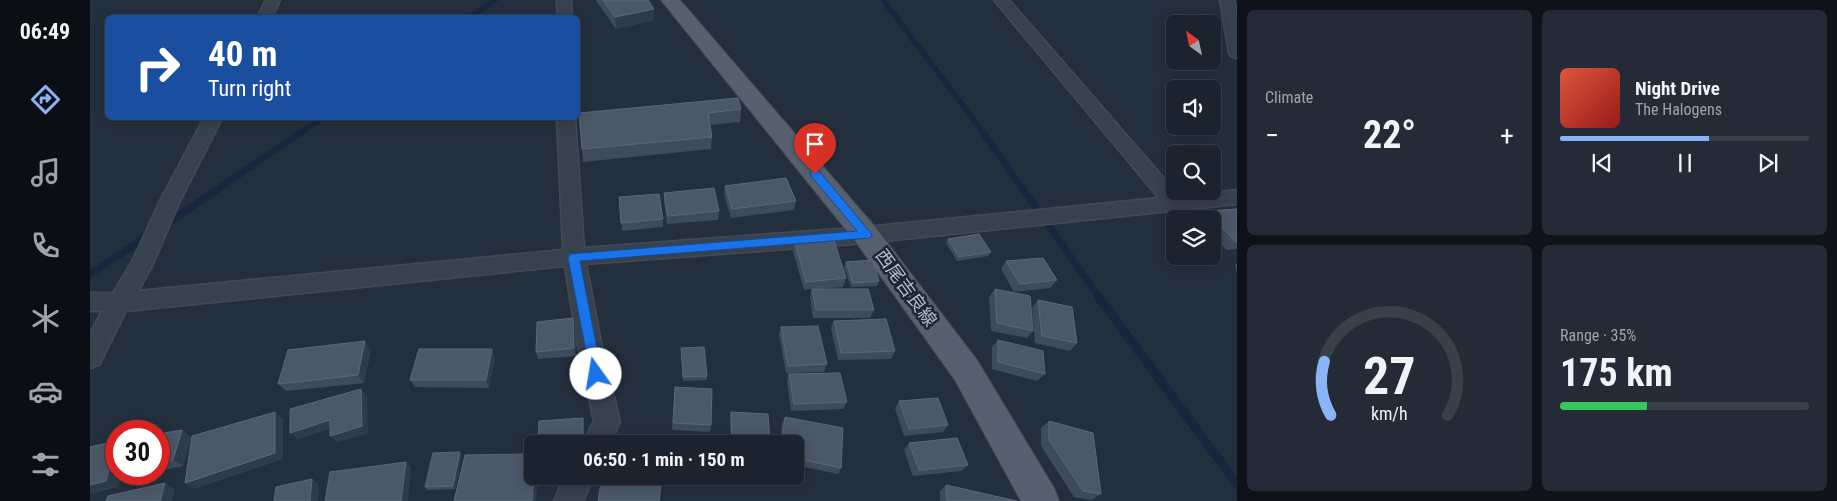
<!DOCTYPE html>
<html lang="en">
<head>
<meta charset="utf-8">
<style>
  body { margin:0; font-family:"Roboto Condensed","Noto Sans JP",sans-serif; background:#242b36; color:#f1f3f6; height:100vh; display:flex; flex-direction:column; font-size:19px; white-space:nowrap }
  * { box-sizing:border-box; margin:0 }
  p { font-size:16px; color:#a0a4aa }
  .icon { flex:none; width:28px; height:28px; fill:none; stroke:currentColor; stroke-width:2; stroke-linecap:round; stroke-linejoin:round }
  .map { position:relative; flex:1; overflow:hidden }
  .drawer { display:flex; flex-direction:column; gap:10px; padding:10px; background:#0f1319; width:600px }
  .drawer>* { flex:none }
  .banner { position:absolute; left:15px; top:15px; width:475px; height:105px; border-radius:8px; box-shadow:0 2px 12px #0003,0 0 0 1px #39404a; background:#1a4fa0; color:#fff; overflow:hidden }
  .needle { width:32px; rotate:327deg }
  .controls { position:absolute; left:1076px; top:15px; display:grid; gap:10px }
  .controls a { display:grid; place-items:center; width:55px; height:55px; border-radius:8px; background:#1b232e; box-shadow:0 2px 12px #0003,0 0 0 1px #39404a; font-size:25px }
  .speed { position:absolute; left:15px; top:420px; display:flex; gap:10px; font-size:25px; font-weight:700; text-align:center }
  .speed>* { display:grid; place-content:center; width:65px; height:65px; border-radius:50%; background:#1b232e; box-shadow:0 2px 12px #0003,0 0 0 1px #39404a; line-height:1 }
  .speed .limit { border:8px solid #d22; background:#fff; color:#111 }
  .pin { position:absolute; display:grid; place-items:center; width:42px; height:42px; color:#fff; margin:-51px -21px; border-radius:50% 50% 50% 0; rotate:-45deg; box-shadow:0 0 5px #0007 }
  .pin .icon { rotate:45deg }
  .me { position:absolute; width:55px; margin:-28px; rotate:347deg; stroke-linejoin:round; filter:drop-shadow(0 0 4px #0008) }
  .turn { display:flex; align-items:center; gap:18px; height:105px; padding:0 20px; font-size:22px }
  .turn .icon { width:65px; height:65px; stroke-width:2.5 }
  .turn b { display:block; font-size:35px; line-height:42px }
  .big { font-size:38px; font-weight:700; line-height:1.1 }
  .drawer .tile { flex:1; display:flex; flex-direction:column; justify-content:center; gap:8px; min-width:0; padding:0 18px; border-radius:8px; background:#242b36 }
  .drawer .dial { align-items:center; gap:0 }
  .dial svg { height:130px; overflow:visible; fill:none; stroke:#39404a; stroke-width:7; stroke-linecap:round; text-anchor:middle }
  .dial text { fill:#f1f3f6; stroke:none }
  .song { display:flex; align-items:center; gap:15px }
  .cover { width:60px; height:60px; border-radius:8px; background:linear-gradient(135deg,hsl(10 70% 55%),hsl(0 70% 35%)) }
  .played { height:5px; border-radius:2px; background:linear-gradient(90deg,#8ab4f8 60%,#39404a 60%) }
  .keys { display:flex; justify-content:space-around; direction:ltr }
  .heat { display:flex; justify-content:space-between; align-items:center; font-size:28px; direction:ltr }
  .charge { height:8px; border-radius:4px; background:linear-gradient(90deg,#34c759 35%,#39404a 0) }
  .drawer .tiles { flex:1; display:grid; gap:10px; grid-template-columns:repeat(2,1fr) }
  .trip { position:absolute; left:434px; top:435px; width:280px; height:50px; border-radius:8px; background:#1b232e; box-shadow:0 2px 12px #0003,0 0 0 1px #39404a; font-weight:700; line-height:50px; text-align:center }
  main { display:flex; flex:1; min-height:0 }
  .tab-bar { display:flex; flex-direction:column; width:90px; justify-content:space-around; align-items:center; background:#0b0e12; color:#a0a4aa }
  .tab-bar .icon { width:35px; height:35px }
  .tab-bar .selected { color:#8ab4f8 }
  .tab-bar b { font-size:22px; color:#f1f3f6 }
  .map>svg:first-child { display:block }
</style>
</head>
<body>
<main>
<nav class="tab-bar">
<b>06:49</b>
<svg class="icon selected" aria-label="directions" viewBox="0 0 24 24"><path d="M12 3l9 9-9 9-9-9zM9 14v-3h6M13 9l2 2-2 2"/></svg>
<svg class="icon" aria-label="music" viewBox="0 0 24 24"><path d="M9 18V5l10-2v13"/><circle cx="6" cy="18" r="3"/><circle cx="16" cy="16" r="3"/></svg>
<svg class="icon" aria-label="phone" viewBox="0 0 24 24"><path d="M5 4h4l2 5-3 2q2 4 5 5l2-3 5 2v4C11 20 4 13 5 4z"/></svg>
<svg class="icon" aria-label="climate" viewBox="0 0 24 24"><path d="M12 3v18M4 7l16 10M4 17L20 7"/></svg>
<svg class="icon" aria-label="car" viewBox="0 0 24 24"><path d="M5 17H2v-5l4-1 3-4h7l3 4 3 1v5h-3M9 17h6M6 11h13"/><circle cx="7" cy="17" r="2"/><circle cx="17" cy="17" r="2"/></svg>
<svg class="icon" aria-label="filters" viewBox="0 0 24 24"><path d="M4 7h16M4 17h16"/><circle cx="9" cy="7" r="2"/><circle cx="15" cy="17" r="2"/></svg>
</nav>
<div class="map">
<svg width="1147" height="501" viewBox="0 0 1147 501">
  <rect width="100%" height="100%" fill="#242f3e"/>
  <g fill="none" stroke-linecap="round" stroke-linejoin="round">
    <!-- stream-far2 -->
    <path stroke="#17263c" stroke-width="5.5" d="M793 0 893 132
      M379 18 405 0
      M211 132 232 118"/>
    <!-- stream-far1 -->
    <path stroke="#17263c" stroke-width="7" d="M892 131 1009 297
      M75 225 213 131
      M0 274 59 235"/>
    <!-- stream -->
    <path stroke="#17263c" stroke-width="9" d="M1008 296 1147 484"/>
    <defs>
      <path id="minor" d="M176 0H190L182 18H167Z
        M467 0H481L482 18H468Z
        M904 0H919L1085 191 1090 196 1147 190V204L776 243 496 264 511 342 530 422 520 444H493L504 421 487 342 475 266 36 311 9 365 0 368V334L12 311H0V293H23L42 262 69 203 114 118H132L89 203 62 266 48 291 473 250 467 118H485L494 248 776 227 1069 198Z
        M1130 0H1144L1147 14V58L1141 56 1139 53Z
        M475 476H504L493 501H464Z"/>
      <path id="primary" d="M571 0H590L786 228 887 360 964 488 969 501H931L865 380 766 242Z"/>
    </defs>
    <!-- minor casing -->
    <use href="#minor" stroke="#414a57" stroke-width="3"/>
    <!-- primary casing -->
    <use href="#primary" stroke="#414a57" stroke-width="2"/>
    <!-- minor -->
    <use href="#minor" fill="#38414e" fill-rule="evenodd"/>
    <!-- primary -->
    <use href="#primary" fill="#56606e" fill-rule="evenodd"/>
  </g>
  <!-- wall -->
  <path fill="#3f4b5c" d="M506 0H558L564 20 526 29 507 2Z
    M651 109 650 122 620 125 622 137 621 149 493 162 489 113Z
    M635 186 706 201 704 210 641 218 634 194Z
    M574 193 629 211 628 220 577 224 574 201Z
    M529 197 573 219V227L532 231Z
    M1147 209V249L1136 250 1122 234V219H1111L1118 211Z
    M858 239 901 252 898 256 867 261 856 243Z
    M705 243 756 278 753 287 725 289 784 310 780 318H723L720 297 722 289 714 290 703 251Z
    M916 261 967 280 960 288 924 292 911 269Z
    M756 262 789 281 787 286 761 287 754 267Z
    M1147 263V273L1145 265Z
    M905 289 943 331 937 338 901 331 899 297Z
    M948 300 987 343 980 351 945 343 942 308Z
    M483 318 485 326 486 356 448 359 446 352Z
    M744 321 805 351 801 359 748 360 741 328Z
    M691 327 737 364 734 372 696 373 689 334Z
    M908 340 955 374 947 381 902 369V347Z
    M591 348 617 376V380L593 381Z
    M281 349 274 383 196 391 188 384Z
    M402 349 405 357 399 388 325 387 320 380Z
    M699 374 757 402 753 409 701 411 697 381Z
    M585 387 621 425 620 432 582 430Z
    M809 401 858 425 853 432 814 436 805 408Z
    M641 412 680 444H641L640 419Z
    M695 417 751 468 748 474 705 465V444H690L692 423Z
    M959 421 1011 494 1001 500 984 497 951 446V428Z
    M92 430 101 437 93 466 69 471V434Z
    M819 443 878 465 871 471 823 476 814 450Z
    M372 455 365 489 338 490 335 487Z
    M40 474H52L43 475Z
    M856 485 927 501H850V491Z"/>
  <!-- shaded-wall -->
  <path fill="#2f3b4b" d="M564 9V20L526 29 525 17Z
    M483 318 485 326 486 356 484 348Z
    M275 341 281 349 274 383 268 375Z
    M402 349 405 357 399 388 396 380Z
    M271 389 277 396 278 433 247 443 240 436Z
    M185 412 193 419V459L105 489 95 483Z
    M493 418 494 425V444H493Z
    M240 420 247 427 207 439 200 433Z
    M92 430 101 437 93 466 83 460Z
    M26 447V474H32L28 487 0 494V485Z
    M370 452 372 455 365 489 363 486Z
    M316 462 321 468 318 501H311Z
    M444 476H449L446 501H442Z
    M222 479 229 485 228 501H220Z
    M75 483 85 489 82 501H70Z"/>
  <!-- building -->
  <path fill="#4b5868" stroke="#5c6777" d="M513 0H558L564 9 525 17Z
    M648 98 651 109 618 113 622 137 492 149 489 113Z
    M696 178 706 201 642 209 635 186Z
    M624 188 629 211 578 216 574 193Z
    M569 194 573 219 531 223 529 197Z
    M1147 209V242H1145L1118 211Z
    M889 234 901 252 869 257 858 239Z
    M744 240 756 278 716 282 705 243Z
    M953 258 967 280 930 284 916 261Z
    M782 260 789 281 763 283 756 262Z
    M722 289H778L784 310H726Z
    M905 289 940 296 943 331 907 323Z
    M948 300 982 307 987 343 952 336Z
    M483 318 484 348 446 352 447 322Z
    M796 319 805 351 751 353 744 321Z
    M728 326 737 364 698 366 691 327Z
    M908 340 953 351 955 374 908 362Z
    M275 341 268 375 188 384 198 350Z
    M614 347 617 376 593 377 591 348Z
    M329 349H402L396 380H320Z
    M750 373 757 402 704 404 699 374Z
    M585 387 622 389 621 425 583 423Z
    M271 389 272 426 240 436V420L200 433V409Z
    M848 398 858 425 819 429 809 401Z
    M185 412V453L95 483 102 436Z
    M641 412 678 414 680 444 642 442Z
    M695 417 753 428 751 468 705 458V444H692Z
    M493 418V444H448L449 421Z
    M959 421 1003 433 1011 494 993 491 959 440Z
    M92 430 83 460 69 463V434Z
    M867 438 878 465 829 470 819 443Z
    M26 441V447L16 481 0 485V447Z
    M370 452 363 486 335 487 343 453Z
    M442 454V476H444L442 501H364L375 455Z
    M316 462 311 501H235L240 472Z
    M512 476H572L569 501H508Z
    M222 479 220 501H184L186 487Z
    M75 483 70 501H16L18 496Z
    M856 485 927 501H857Z"/>
  <!-- route -->
  <path fill="#1a73e8" stroke="#114b97" d="M725 170 729 171 780 232 782 235 780 238 490 261 512 374 511 378 506 380 501 378 478 258 480 254 767 231 721 176 720 174 721 171Z"/>
  <g text-anchor="middle" stroke-width="5" stroke-linejoin="round" paint-order="stroke">
    <!-- street labels -->
    <g font-size="18" fill="#b4bcc9" stroke="#1d2633">
      <text transform="translate(816 288) rotate(54)" y="6">西尾吉良線</text>
    </g>
  </g>
</svg>
<div class="controls">
<a><svg class="needle" viewBox="-14 -14 28 28"><path d="M0-13l5 13h-10z" fill="#e53935"/><path d="M0 13l5-13h-10z" fill="#a0a4aa"/></svg></a>
<a><svg class="icon" aria-label="sound" viewBox="0 0 24 24"><path d="M4 9h4l5-4v14l-5-4H4zM17 9q2 3 0 6"/></svg></a>
<a><svg class="icon" aria-label="search" viewBox="0 0 24 24"><circle cx="10" cy="10" r="6"/><path d="M15 15l6 6"/></svg></a>
<a><svg class="icon" aria-label="layers" viewBox="0 0 24 24"><path d="M12 4l9 5-9 5-9-5zM3 14l9 5 9-5"/></svg></a>
</div>
<div class="speed"><div class="limit">30</div></div>
<div class="pin" style="left:725px;top:174px;background:#d93025"><svg class="icon" aria-label="arrive" viewBox="0 0 24 24"><path d="M6 21V4h12l-3 4 3 4H6"/></svg></div>
<svg class="me" style="left:506px;top:374px" viewBox="-20 -20 40 40"><circle r="19" fill="#fff"/><path d="M0-13L10 11 0 6-10 11z" fill="#1a73e8"/></svg>
<div class="trip">06:50 · 1 min · 150 m</div>
<div class="banner">
<div class="turn"><svg class="icon" aria-label="right" viewBox="0 0 24 24"><path d="M7 20v-9h11M14 6l5 5-5 5"/></svg><div><b>40 m</b>Turn right</div></div>
</div>
</div>
<section class="drawer">
<div class="tiles">
<div class="tile"><p>Climate</p>
<div class="heat"><a>−</a><b class="big">22°</b><a>+</a></div>
</div>
<div class="tile">
<div class="song"><i class="cover"></i><div><b>Night Drive</b><p>The Halogens</p></div></div>
<div class="played"></div>
<div class="keys"><svg class="icon" aria-label="previous" viewBox="0 0 24 24"><path d="M18 5L8 12l10 7zM5 5v14"/></svg><svg class="icon" aria-label="pause" viewBox="0 0 24 24"><path d="M8 5v14M16 5v14"/></svg><svg class="icon" aria-label="next" viewBox="0 0 24 24"><path d="M6 5l10 7-10 7zM19 5v14"/></svg></div>
</div>
<div class="tile dial"><svg viewBox="0 0 100 80">
<path d="M14 69A42 42 0 1 1 86 69"/>
<path d="M14 69A42 42 0 0 1 10 36" stroke="#8ab4f8"/>
<text x="50" y="56" font-size="32" font-weight="700">27</text>
<text x="50" y="72" font-size="11">km/h</text>
</svg></div>
<div class="tile"><p>Range · 35%</p><b class="big">175 km</b><div class="charge"></div></div>
</div>
</section>
</main>
</body>
</html>
